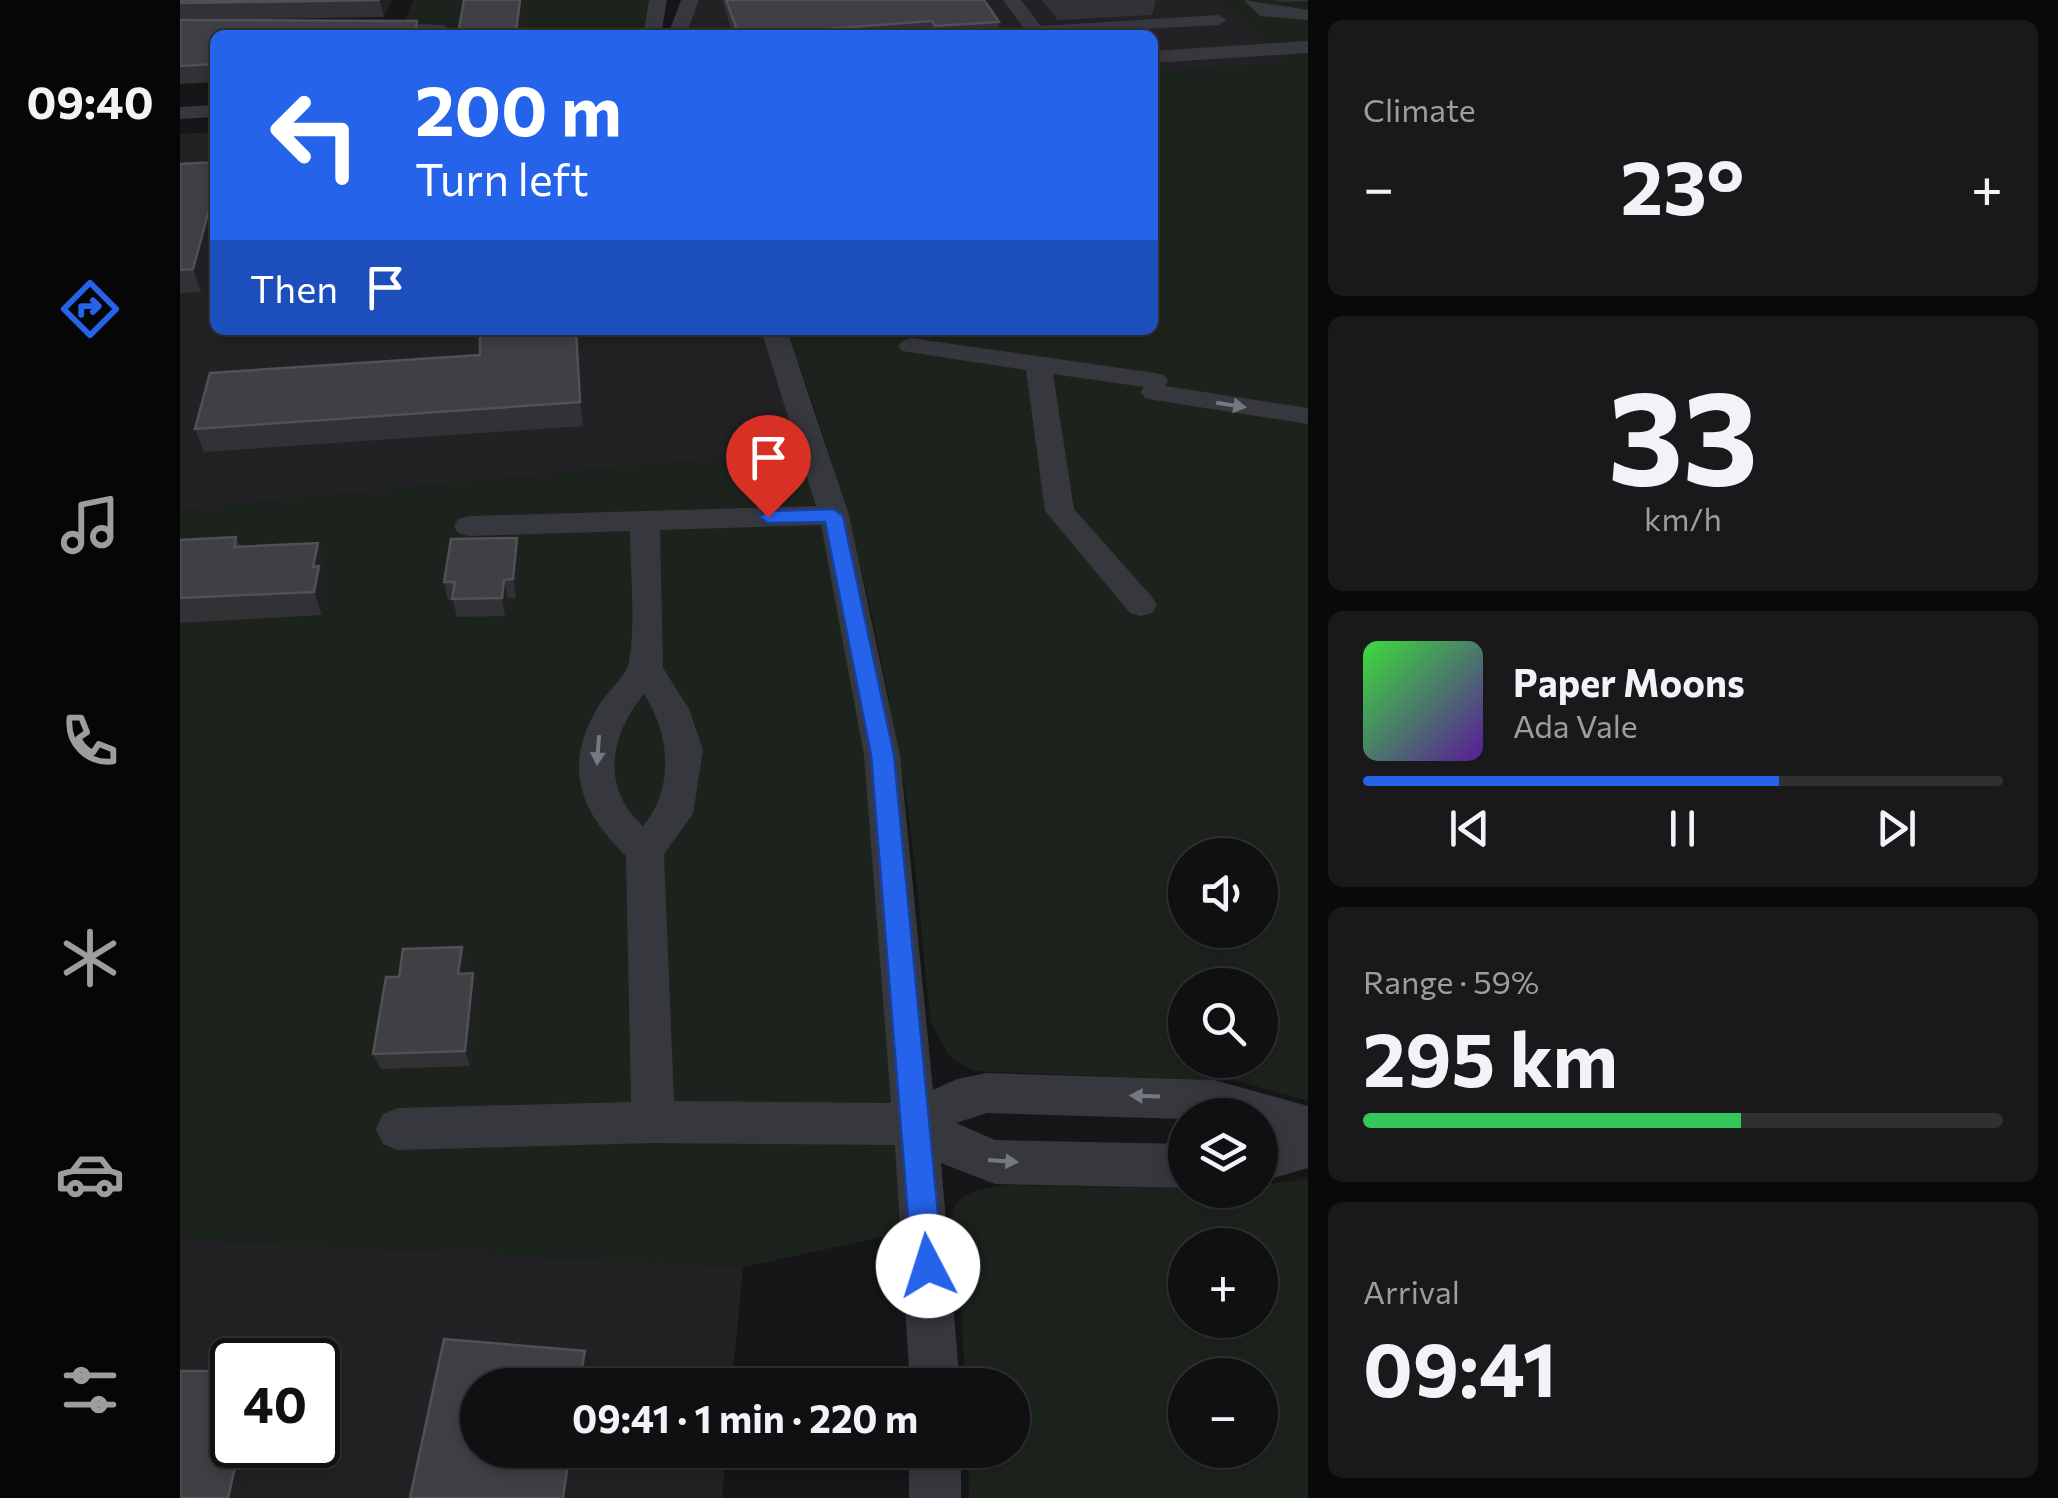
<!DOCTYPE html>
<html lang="en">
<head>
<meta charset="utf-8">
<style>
  body { margin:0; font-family:Commissioner,sans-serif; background:#19191b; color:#f1f3f6; height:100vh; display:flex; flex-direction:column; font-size:38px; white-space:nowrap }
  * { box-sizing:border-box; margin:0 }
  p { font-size:32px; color:#9c9d9f }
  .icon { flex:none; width:55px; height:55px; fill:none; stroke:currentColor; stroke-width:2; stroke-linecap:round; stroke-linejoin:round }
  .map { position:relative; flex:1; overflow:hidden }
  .sheet { display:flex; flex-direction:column; gap:20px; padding:20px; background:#09090a; width:750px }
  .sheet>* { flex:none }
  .top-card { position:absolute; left:30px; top:30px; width:948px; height:305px; border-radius:15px; box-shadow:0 5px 15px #0003,0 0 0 2px #303032; background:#2563eb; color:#fff; overflow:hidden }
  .controls { position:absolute; left:988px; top:838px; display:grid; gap:20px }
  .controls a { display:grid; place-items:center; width:110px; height:110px; border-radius:50%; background:#101012; box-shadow:0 5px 15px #0003,0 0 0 2px #303032; font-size:50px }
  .speed { position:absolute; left:30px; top:1338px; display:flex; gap:20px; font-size:50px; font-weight:700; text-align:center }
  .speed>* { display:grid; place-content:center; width:130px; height:130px; border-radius:50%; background:#101012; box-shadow:0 5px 15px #0003,0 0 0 2px #303032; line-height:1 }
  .speed .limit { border:5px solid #111; border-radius:15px; background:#fff; color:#111 }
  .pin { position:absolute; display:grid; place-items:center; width:85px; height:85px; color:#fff; margin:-102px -42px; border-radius:50% 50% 50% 0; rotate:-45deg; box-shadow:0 0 10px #0007 }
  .pin .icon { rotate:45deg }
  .me { position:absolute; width:110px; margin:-55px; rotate:355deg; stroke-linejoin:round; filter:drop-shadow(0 0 8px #0008) }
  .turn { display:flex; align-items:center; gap:35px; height:210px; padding:0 40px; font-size:45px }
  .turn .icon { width:130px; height:130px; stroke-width:2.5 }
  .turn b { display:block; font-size:70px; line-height:85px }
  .then { display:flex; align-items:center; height:95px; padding:0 40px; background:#0003; gap:20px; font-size:38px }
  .big { font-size:75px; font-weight:700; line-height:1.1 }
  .sheet .widget { flex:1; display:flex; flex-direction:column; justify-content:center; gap:15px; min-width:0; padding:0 35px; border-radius:15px; background:#19191b }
  .sheet .dial { align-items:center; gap:0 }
  .dial b { font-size:130px; line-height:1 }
  .song { display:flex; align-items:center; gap:30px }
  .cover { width:120px; height:120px; border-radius:15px; background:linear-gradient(135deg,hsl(120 70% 55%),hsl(270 70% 35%)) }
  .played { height:10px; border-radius:5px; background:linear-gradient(90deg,#2563eb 65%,#303032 65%) }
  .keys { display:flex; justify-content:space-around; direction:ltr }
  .heat { display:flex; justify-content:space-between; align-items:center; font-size:55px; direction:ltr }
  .charge { height:15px; border-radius:8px; background:linear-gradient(90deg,#34c759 59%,#303032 0) }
  .trip { position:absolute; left:280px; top:1368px; width:570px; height:100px; border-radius:50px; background:#101012; box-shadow:0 5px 15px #0003,0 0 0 2px #303032; font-weight:700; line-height:100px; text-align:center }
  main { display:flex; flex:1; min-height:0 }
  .dock { display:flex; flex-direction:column; width:180px; justify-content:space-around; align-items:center; background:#060607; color:#9c9d9f }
  .dock .icon { width:70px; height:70px }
  .dock .active { color:#2563eb }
  .dock b { font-size:45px; color:#f1f3f6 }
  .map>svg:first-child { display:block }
</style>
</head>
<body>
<main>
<nav class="dock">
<b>09:40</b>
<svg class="icon active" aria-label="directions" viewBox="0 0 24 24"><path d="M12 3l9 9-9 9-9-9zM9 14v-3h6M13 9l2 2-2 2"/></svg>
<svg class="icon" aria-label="music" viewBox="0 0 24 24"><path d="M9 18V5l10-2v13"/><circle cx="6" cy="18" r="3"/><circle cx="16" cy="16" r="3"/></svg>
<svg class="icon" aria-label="phone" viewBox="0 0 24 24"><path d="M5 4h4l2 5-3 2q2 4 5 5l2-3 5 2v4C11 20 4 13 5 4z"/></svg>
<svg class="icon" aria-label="climate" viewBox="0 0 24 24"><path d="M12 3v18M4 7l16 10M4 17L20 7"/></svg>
<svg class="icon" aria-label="car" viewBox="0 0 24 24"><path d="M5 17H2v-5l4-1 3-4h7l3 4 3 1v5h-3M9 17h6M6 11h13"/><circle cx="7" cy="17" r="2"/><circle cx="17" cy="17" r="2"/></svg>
<svg class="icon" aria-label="filters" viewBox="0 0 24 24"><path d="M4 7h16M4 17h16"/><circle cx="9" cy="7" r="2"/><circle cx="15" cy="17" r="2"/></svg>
</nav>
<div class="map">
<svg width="1128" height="1498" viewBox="0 0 1128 1498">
  <rect width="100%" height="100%" fill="#161618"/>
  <!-- built -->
  <path fill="#222225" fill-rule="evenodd" d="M519 0H1040L1088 45 973 53 972 35H506Z
    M1095 52 1106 63 973 73V60Z
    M35 132V330H581L620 450 0 510V134Z
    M0 1239 563 1267 552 1385H298V1450H546L542 1498H0ZM52 1360H138V1445H52Z"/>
  <!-- green -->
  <path fill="#1c231d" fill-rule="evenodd" d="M233 0H469L463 35 220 32Z
    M1040 0H1128V43L1088 45Z
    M1128 50V1101L1057 1081 793 1071 769 1056 751 1023C741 937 736 850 721 765 696 617 661 470 606 330H972L973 73 1105 63 1095 52ZM1005 855H1080V930H1005ZM1005 985H1080V1060H1005Z
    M620 450C694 703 711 970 725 1232L563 1267 0 1239V510Z
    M1128 1178V1498H789L788 1450H832V1385H785L778 1222H770C773 1193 799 1189 823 1185L1080 1190V1186ZM1005 1245H1080V1320H1005ZM1005 1375H1080V1450H1005Z"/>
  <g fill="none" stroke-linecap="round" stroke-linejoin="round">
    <!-- minor -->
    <path fill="#37383d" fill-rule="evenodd" d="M469 0H487L481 35H463Z
      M501 0H519L506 35H488Z
      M823 0H841L861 26 1038 15 1047 20 1038 25 849 35Z
      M1064 0 1128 10V20L1080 16Z
      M191 22 260 25 266 26 270 35 185 31 182 27Z
      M1128 41V53L972 63V51Z
      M35 105V117L0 119V107Z
      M581 330H607L669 515 720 755 753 1090 777 1079 807 1073 1034 1080 1128 1106V1168L1080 1182V1138L1088 1136 1080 1134V1115H1005V1119L807 1113 776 1123 815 1140 1005 1144V1188L815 1184 761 1163 780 1385H730L715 1145 473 1143 218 1150 203 1144 196 1129 203 1114 218 1108 451 1102 446 856C396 808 382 760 423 699 431 689 447 674 449 662 456 623 450 571 450 531L289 536 278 533 274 526 278 519 289 516 636 506ZM641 525 684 755 711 1103 494 1101 484 854 513 814 523 750 509 709 483 668 480 530ZM464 694C490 734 495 788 463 826 420 787 430 735 464 694Z
      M731 338 975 373 984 375 988 381 985 386 1128 408V424L974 400 965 398 961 392 964 387 873 374 894 509 972 597 977 605 972 613 961 616 950 613 865 511 846 370 722 351 718 346 722 341Z
      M729 1450H781V1498H729Z"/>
  </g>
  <!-- wall -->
  <path fill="#323236" d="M0 0H212L204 17 33 20 237 21 240 35H35V82L0 84Z
    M284 0H344L341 35H278Z
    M542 0H804L819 22 818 35H553Z
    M862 0H976L972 15 878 20Z
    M1093 0H1128V1L1102 2Z
    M35 162V239L21 292 0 293V164Z
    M300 330H398L403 426 24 452 15 429 300 355Z
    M56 537 60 546 138 543 146 566 144 579 148 590 142 615 0 623V540Z
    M340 556 336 598H328L325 616 277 617 273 600H268L264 582Z
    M287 963 286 973 299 989 290 1066 201 1069 193 1054 219 977Z"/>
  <!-- shaded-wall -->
  <path fill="#212124" d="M200 0H212L204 17Z
    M340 0H344L341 35H337Z
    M32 199 35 208V239L21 292 13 269Z
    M396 330H398L403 426 400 402Z
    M337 538 340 556 336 598 333 579Z
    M138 543 146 566 144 579 148 590 142 615 134 592 133 567Z
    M324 580 328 598 325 616 322 598Z
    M282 947 287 963 284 990 278 974Z
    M293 973 299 989 290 1066 285 1051Z
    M405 1351 409 1364 406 1385H399Z
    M60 1445H76L65 1498H48Z
    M390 1450H397L390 1498H383Z"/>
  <!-- building -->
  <path fill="#3f3f44" stroke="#4f5156" stroke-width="2.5" d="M0 0H200L0 3Z
    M284 0H340L336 32 278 34Z
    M546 0H804L819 22 755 26 752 21 644 29 647 34 559 35Z
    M0 20 237 21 235 35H35V64L0 66Z
    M35 162V199H32L13 269 0 270V164Z
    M300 330H396L400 402 15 429 30 373 300 355Z
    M56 537 54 547 138 543 133 567 139 566 134 592 0 598V540Z
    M337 538 333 579 324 580 322 598 272 599 275 582H264L271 539Z
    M282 947 278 974 293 973 285 1051 193 1054 206 977H219L223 949Z
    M264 1339 405 1351 399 1385H298V1450H390L383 1498H230Z
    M0 1371H52V1445H60L48 1498H0Z"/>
  <!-- one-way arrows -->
  <defs><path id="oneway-solid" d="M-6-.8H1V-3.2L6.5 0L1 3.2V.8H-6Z" transform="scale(2.5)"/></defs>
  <g fill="#757881">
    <use href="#oneway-solid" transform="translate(1051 405) rotate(9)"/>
    <use href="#oneway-solid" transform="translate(418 750) rotate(94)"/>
    <use href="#oneway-solid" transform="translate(965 1096) rotate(-178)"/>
    <use href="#oneway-solid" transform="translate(823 1161) rotate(4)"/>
  </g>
  <!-- route -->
  <path fill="#2563eb" stroke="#184099" stroke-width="2.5" d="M654 509 663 516 714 755 763 1266 759 1276 748 1281 737 1276 732 1266 691 755 645 522 588 523 579 517 588 511Z"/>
</svg>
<div class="controls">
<a><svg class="icon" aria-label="sound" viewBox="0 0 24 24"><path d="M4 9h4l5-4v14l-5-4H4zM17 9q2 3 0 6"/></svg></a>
<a><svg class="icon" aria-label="search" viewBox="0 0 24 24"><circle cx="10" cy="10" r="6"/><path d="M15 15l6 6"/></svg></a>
<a><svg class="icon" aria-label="layers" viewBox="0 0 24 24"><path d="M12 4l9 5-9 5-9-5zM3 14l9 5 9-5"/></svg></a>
<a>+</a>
<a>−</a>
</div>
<div class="speed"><div class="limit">40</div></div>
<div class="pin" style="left:588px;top:517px;background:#d93025"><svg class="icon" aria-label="arrive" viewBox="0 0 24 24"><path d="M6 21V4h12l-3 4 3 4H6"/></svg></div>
<svg class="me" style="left:748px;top:1266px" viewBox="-20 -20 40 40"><circle r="19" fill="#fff"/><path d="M0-13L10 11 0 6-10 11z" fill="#2563eb"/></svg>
<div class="trip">09:41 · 1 min · 220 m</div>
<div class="top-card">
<div class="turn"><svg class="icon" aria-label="left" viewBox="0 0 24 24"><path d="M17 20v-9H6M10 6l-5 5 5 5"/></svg><div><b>200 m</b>Turn left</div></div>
<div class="then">Then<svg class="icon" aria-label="arrive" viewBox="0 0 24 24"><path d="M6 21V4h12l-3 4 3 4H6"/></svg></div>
</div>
</div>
<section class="sheet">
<div class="widget"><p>Climate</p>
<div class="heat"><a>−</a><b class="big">23°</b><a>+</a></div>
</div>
<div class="widget dial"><b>33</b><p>km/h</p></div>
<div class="widget">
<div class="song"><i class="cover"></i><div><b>Paper Moons</b><p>Ada Vale</p></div></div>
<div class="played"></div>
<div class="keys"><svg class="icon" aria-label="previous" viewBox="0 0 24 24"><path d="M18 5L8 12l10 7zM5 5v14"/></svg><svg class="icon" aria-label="pause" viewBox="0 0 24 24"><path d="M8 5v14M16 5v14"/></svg><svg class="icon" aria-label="next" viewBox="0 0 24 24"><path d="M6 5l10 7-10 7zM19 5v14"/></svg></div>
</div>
<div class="widget"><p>Range · 59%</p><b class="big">295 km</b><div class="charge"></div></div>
<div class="widget"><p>Arrival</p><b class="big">09:41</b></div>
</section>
</main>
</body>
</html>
